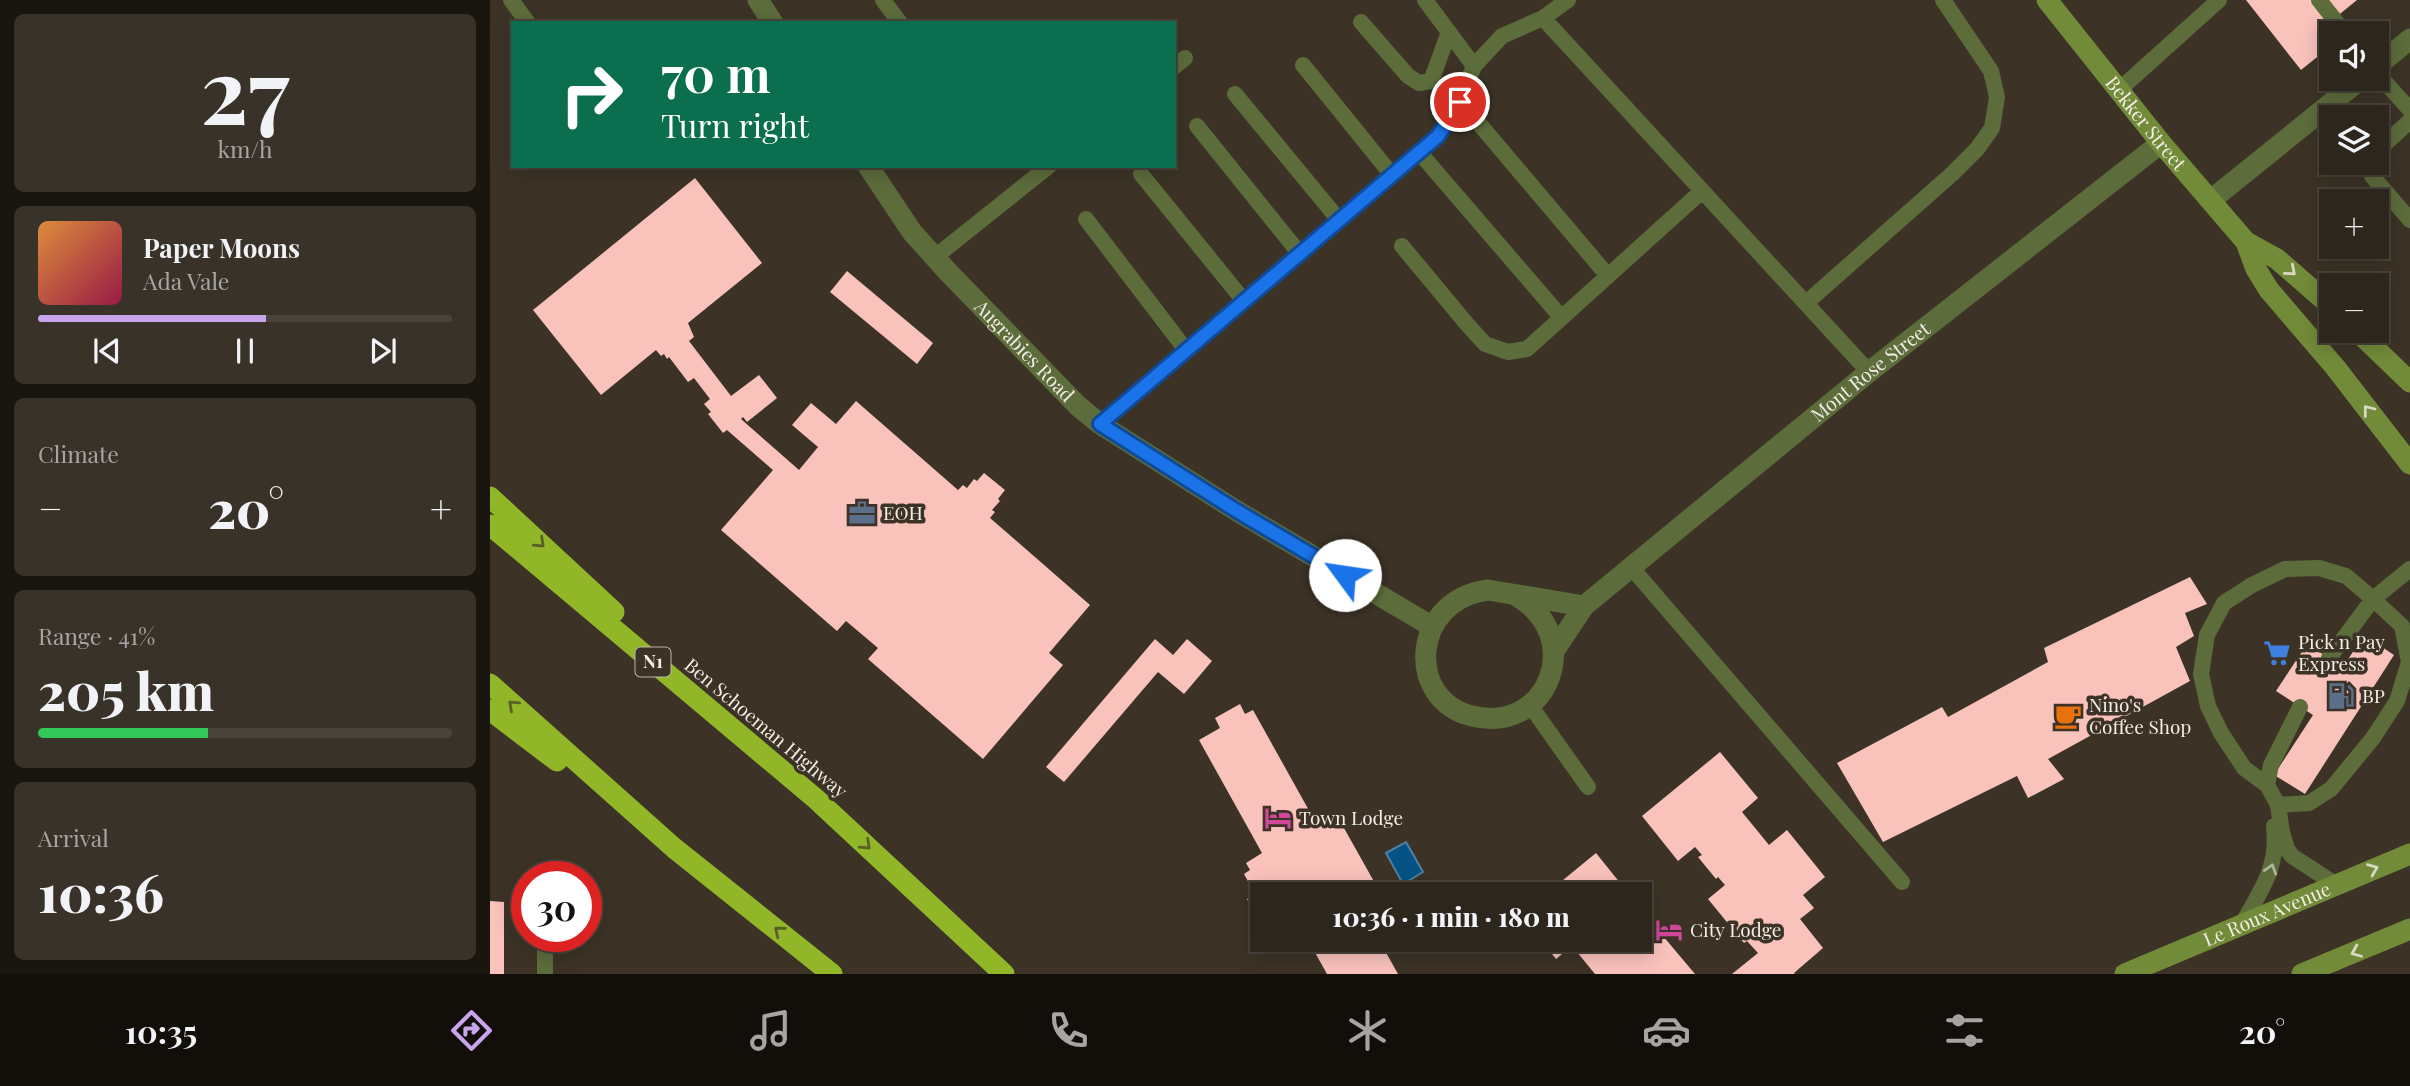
<!DOCTYPE html>
<html lang="en">
<head>
<meta charset="utf-8">
<style>
  body { margin:0; font-family:"Playfair Display",serif; background:#393229; color:#f1f3f6; height:100vh; display:flex; flex-direction:column; font-size:26px; white-space:nowrap }
  * { box-sizing:border-box; margin:0 }
  p { font-size:23px; color:#a7a5a3 }
  .icon { flex:none; width:38px; height:38px; fill:none; stroke:currentColor; stroke-width:2; stroke-linecap:round; stroke-linejoin:round }
  .map { position:relative; flex:1; overflow:hidden }
  .sheet { display:flex; flex-direction:column; gap:14px; padding:14px; background:#19150f; width:490px }
  .sheet>* { flex:none }
  .top-card { position:absolute; left:21px; top:21px; width:665px; height:147px; border-radius:0px; box-shadow:0 4px 18px #0003,0 0 0 2px #48433b; background:#0b6e4f; color:#fff; overflow:hidden }
  .controls { position:absolute; left:1829px; top:21px; display:grid; gap:14px }
  .controls a { display:grid; place-items:center; width:70px; height:70px; border-radius:0px; background:#2d261c; box-shadow:0 4px 18px #0003,0 0 0 2px #48433b; font-size:35px }
  .speed { position:absolute; left:21px; top:861px; display:flex; gap:14px; font-size:35px; font-weight:700; text-align:center }
  .speed>* { display:grid; place-content:center; width:91px; height:91px; border-radius:50%; background:#2d261c; box-shadow:0 4px 18px #0003,0 0 0 2px #48433b; line-height:1 }
  .speed .limit { border:10px solid #d22; background:#fff; color:#111 }
  .pin { position:absolute; display:grid; place-items:center; width:60px; height:60px; color:#fff; margin:-30px; border:4px solid #fff; border-radius:50%; box-shadow:0 2px 7px #0007 }
  .me { position:absolute; width:77px; margin:-38px; rotate:301deg; stroke-linejoin:round; filter:drop-shadow(0 0 5px #0008) }
  .turn { display:flex; align-items:center; gap:24px; height:147px; padding:0 35px; font-size:32px }
  .turn .icon { width:91px; height:91px; stroke-width:2.5 }
  .turn b { display:block; font-size:49px; line-height:60px }
  .big { font-size:52px; font-weight:800; line-height:1.1 }
  .sheet .widget { flex:1; display:flex; flex-direction:column; justify-content:center; gap:10px; min-width:0; padding:0 24px; border-radius:10px; background:#393229 }
  .sheet .dial { align-items:center; gap:0 }
  .dial b { font-size:91px; line-height:1 }
  .song { display:flex; align-items:center; gap:21px }
  .cover { width:84px; height:84px; border-radius:10px; background:linear-gradient(135deg,hsl(30 70% 55%),hsl(340 70% 35%)) }
  .played { height:7px; border-radius:4px; background:linear-gradient(90deg,#c9a5ee 55%,#48433b 55%) }
  .keys { display:flex; justify-content:space-around; direction:ltr }
  .heat { display:flex; justify-content:space-between; align-items:center; font-size:38px; direction:ltr }
  .charge { height:10px; border-radius:5px; background:linear-gradient(90deg,#34c759 41%,#48433b 0) }
  .trip { position:absolute; left:760px; top:882px; width:402px; height:70px; border-radius:0px; background:#2d261c; box-shadow:0 4px 18px #0003,0 0 0 2px #48433b; font-weight:800; line-height:70px; text-align:center }
  .dock { display:flex; height:112px; justify-content:space-around; align-items:center; background:#120f0b; color:#a7a5a3 }
  .dock .icon { width:49px; height:49px }
  .dock .selected { color:#c9a5ee }
  .dock b { font-size:32px; color:#f1f3f6 }
  main { display:flex; flex:1; min-height:0 }
  .map>svg:first-child { display:block }
</style>
</head>
<body>
<main>
<section class="sheet">
<div class="widget dial"><b>27</b><p>km/h</p></div>
<div class="widget">
<div class="song"><i class="cover"></i><div><b>Paper Moons</b><p>Ada Vale</p></div></div>
<div class="played"></div>
<div class="keys"><svg class="icon" aria-label="previous" viewBox="0 0 24 24"><path d="M18 5L8 12l10 7zM5 5v14"/></svg><svg class="icon" aria-label="pause" viewBox="0 0 24 24"><path d="M8 5v14M16 5v14"/></svg><svg class="icon" aria-label="next" viewBox="0 0 24 24"><path d="M6 5l10 7-10 7zM19 5v14"/></svg></div>
</div>
<div class="widget"><p>Climate</p>
<div class="heat"><a>−</a><b class="big">20°</b><a>+</a></div>
</div>
<div class="widget"><p>Range · 41%</p><b class="big">205 km</b><div class="charge"></div></div>
<div class="widget"><p>Arrival</p><b class="big">10:36</b></div>
</section>
<div class="map">
<svg width="1920" height="974" viewBox="0 0 1920 974">
  <rect width="100%" height="100%" fill="#3c3326"/>
  <!-- water -->
  <path fill="#075285" stroke="#4e80a2" stroke-width="2" d="M916 842 933 872 913 884 896 853Z"/>
  <!-- building -->
  <path fill="#f9c2bb" d="M1756 0H1867L1829 31 1841 46 1811 70Z
    M205 178 272 263 198 323 204 337 199 341 241 396 269 375 287 398 257 422 253 417 251 419 309 470 328 447 302 425 321 403 346 424 366 401 468 490 473 485 477 488 484 479 487 481 494 473 515 490 508 499 510 501 502 510 505 512 500 518 600 605 559 653 573 665 493 759 378 659 388 648 356 621 347 631 231 530 283 470 237 430 233 433 218 414 221 412 214 404 220 399 204 378 198 382 179 357 177 359 174 354 171 356 166 350 111 395 43 310Z
    M357 271 443 343 427 364 340 292Z
    M1700 577 1717 604 1695 613 1704 636 1686 647 1700 681 1558 759 1574 779 1538 798 1527 776 1393 842 1347 763 1452 707 1458 717 1558 662 1554 648Z
    M1874 635 1904 655 1815 794 1784 775 1823 715 1786 691 1817 644 1853 667Z
    M665 639 683 655 697 639 722 661 694 694 668 672 574 782 556 767Z
    M750 704 755 714 763 710 826 823 845 812 891 894H772V925L757 899 771 891 769 889 764 892 754 874 760 870 756 863 772 853 709 740 730 728 725 718Z
    M1230 752 1268 798 1252 812 1279 845 1297 830 1335 877 1313 895 1324 908 1310 919 1333 948 1304 973 1305 974H1242L1268 953 1257 941 1254 943 1218 899 1235 885 1228 877 1226 879 1208 857 1212 855 1205 847 1188 861 1152 816Z
    M1106 853 1139 894H1056Z
    M0 901 14 902V974H0Z
    M1173 936 1205 974H1105L1082 946 1066 959 1051 940H1150L1157 949Z
    M818 940H889L908 974H837Z"/>
  <g fill="none" stroke-linecap="round" stroke-linejoin="round">
    <!-- lane -->
    <path stroke="#5c6c3b" stroke-width="16" d="M21 0 38 23
      M393 0 410 23
      M935 0 984 66
      M1829 0 1855 33
      M1053 18 1379 372
      M871 22 918 76 929 83 941 81 959 32
      M813 65 902 175
      M684 67 695 58
      M1886 72 1920 110
      M1629 90 1729 0
      M745 94 849 220
      M970 101 1118 276
      M707 126 810 254
      M929 152 1071 317
      M1886 152 1920 121
      M1880 163 1882 176 1920 220
      M651 174 754 301
      M596 219 696 350
      M912 246 976 323 995 344 1018 352 1037 349 1212 191
      M445 257 559 166
      M1316 303 1462 174 1487 149 1502 128 1507 97 1501 71 1453 0
      M610 424 948 136 970 101 984 66 1012 36 1053 18 1078 0
      M1141 567 1412 882
      M1040 705 1098 787
      M1810 707 1781 765 1777 785 1788 805 1792 832 1797 849 1802 856 1845 884
      M1777 785 1754 768 1731 733 1718 706 1711 674 1717 635 1734 603 1762 585 1795 569 1829 568 1856 576 1883 599 1920 569
      M1788 805 1819 803 1841 789 1883 738 1907 701 1919 662 1912 626 1883 599 1839 658
      M1752 924C1771 890 1789 867 1784 826
      M55 974V936"/>
    <!-- street -->
    <g stroke="#5c6c3b" stroke-width="21">
      <path d="M268 0 283 23"/>
      <path d="M1886 67 1920 39"/>
      <path id="s1" d="M378 166 422 232 458 272 588 406 610 424 747 511 941 626"/>
      <path d="M1721 200 1871 79"/>
      <path d="M1025 595C1097 635 1059 735 982 716 915 700 921 600 998 590L1094 606"/>
      <path id="s2" d="M1064 651 1094 606 1379 372 1671 143"/>
    </g>
    <!-- secondary -->
    <g stroke="#728b39" stroke-width="21">
      <path id="s3" d="M1557 0 1671 143 1756 242 1787 259 1841 306"/>
      <path d="M1756 242 1766 269 1779 290 1845 367 1920 464"/>
      <path d="M1867 331 1920 382"/>
      <path id="s4" d="M1635 974 1920 854"/>
      <path d="M1812 974 1920 929"/>
    </g>
    <!-- highway -->
    <path stroke="#91b729" stroke-width="21" d="M0 497 124 612
      M0 525 326 799 514 974
      M0 684 184 848 342 974
      M0 710 67 761"/>
  </g>
  <!-- one-way arrows -->
  <defs><path id="oneway-chevron" d="M-2-3.5L2.5 0L-2 3.5" fill="none" stroke-width="1.6" stroke-linecap="round" stroke-linejoin="round" transform="scale(1.75)"/></defs>
  <g stroke="#d9d9c3">
    <use href="#oneway-chevron" transform="translate(1801 271) rotate(41)"/>
    <use href="#oneway-chevron" transform="translate(1878 410) rotate(-128)"/>
    <use href="#oneway-chevron" transform="translate(1883 869) rotate(-22)"/>
    <use href="#oneway-chevron" transform="translate(1866 952) rotate(157)"/>
  </g>
  <g stroke="#5a6127">
    <use href="#oneway-chevron" transform="translate(50 543) rotate(43)"/>
    <use href="#oneway-chevron" transform="translate(23 705) rotate(-138)"/>
    <use href="#oneway-chevron" transform="translate(376 845) rotate(43)"/>
    <use href="#oneway-chevron" transform="translate(289 931) rotate(-141)"/>
  </g>
  <use stroke="#afb398" href="#oneway-chevron" transform="translate(1781 869) rotate(-73)"/>
  <g fill="none" stroke-linecap="round" stroke-linejoin="round">
    <defs>
      <path id="route" d="M855 575 747 511 610 424 948 136 970 102"/>
    </defs>
    <!-- route casing -->
    <use href="#route" stroke="#114b97" stroke-width="18"/>
    <!-- route -->
    <use href="#route" stroke="#1a73e8" stroke-width="12"/>
  </g>
  <!-- icons -->
  <defs>
    <symbol id="office-bare" viewBox="-9 -9 18 18"><path d="M-6-3h4V-5.5h4V-3h4V5H-6ZM-1-4.5V-3h2v-1.5ZM-6 0V1H6V0Z" fill="#5c6f8a" stroke="#3c3326" stroke-width="2.5" paint-order="stroke"/></symbol>
    <symbol id="supermarket-bare" viewBox="-9 -9 18 18"><path d="M-6-5.5h2.5l.6 2H6L4.5 2H-2.5L-4.4-4H-6ZM-1.5 3.2a1.3 1.3 0 1 0 .1 0ZM3 3.2a1.3 1.3 0 1 0 .1 0Z" fill="#3f7fe0" stroke="#3c3326" stroke-width="2.5" paint-order="stroke"/></symbol>
    <symbol id="fuel-bare" viewBox="-9 -9 18 18"><path d="M-5.5-6h7V0h2V4h1.3V-2.5L3-4.5l.8-.8L6-3V5H2.5V1h-1V6h-7ZM-4.2-4.7v3.2H.2V-4.7Z" fill="#5c6f8a" stroke="#3c3326" stroke-width="2.5" paint-order="stroke"/></symbol>
    <symbol id="cafe-bare" viewBox="-9 -9 18 18"><path d="M-5.5-4.5H6V0H3Q3 3.5 0 3.5H-2.5Q-5.5 3.5-5.5 0ZM3-3.2v2h1.7v-2ZM-6 4.5H4V6H-6Z" fill="#e8710a" stroke="#3c3326" stroke-width="2.5" paint-order="stroke"/></symbol>
    <symbol id="hotel-bare" viewBox="-9 -9 18 18"><path d="M-6-4.5h1.5V1H6V5H4.5V3h-9V5H-6ZM-4 0a1.8 1.8 0 1 1 3.6 0ZM.5 0V-2.5h3Q6-2.5 6 0Z" fill="#d1479c" stroke="#3c3326" stroke-width="2.5" paint-order="stroke"/></symbol>
  </defs>
  <g fill-rule="evenodd">
    <use href="#office-bare" x="353" y="494" width="38" height="38"/>
    <use href="#supermarket-bare" x="1768" y="634" width="38" height="38"/>
    <use href="#fuel-bare" x="1832" y="677" width="38" height="38"/>
    <use href="#cafe-bare" x="1559" y="697" width="38" height="38"/>
    <use href="#hotel-bare" x="769" y="799" width="38" height="38"/>
    <use href="#hotel-bare" x="1160" y="911" width="38" height="38"/>
  </g>
  <g text-anchor="middle" stroke-width="7" stroke-linejoin="round" paint-order="stroke">
    <!-- shield labels -->
    <rect fill="#3c3326" stroke="#bcb5ac" stroke-width="2" x="145.5" y="647.5" width="35" height="29" rx="5"/>
    <g font-size="18" font-weight="bold" fill="#f3ede5">
      <text x="163" y="668">N1</text>
    </g>
    <!-- street labels -->
    <g font-size="19" fill="#f3ede5" stroke="#3c3326">
      <text dy="7" stroke="none"><textPath href="#s3" startOffset="158">Bekker Street</textPath></text>
      <text dy="7" stroke="none"><textPath href="#s1" startOffset="243">Augrabies Road</textPath></text>
      <text dy="7" stroke="none"><textPath href="#s2" startOffset="424">Mont Rose Street</textPath></text>
      <text transform="translate(276 728) rotate(40)" y="7">Ben Schoeman Highway</text>
      <text dy="7" stroke="none"><textPath href="#s4" startOffset="154">Le Roux Avenue</textPath></text>
    </g>
    <!-- poi labels -->
    <g font-size="19" fill="#f3ede5" stroke="#3c3326" text-anchor="start">
      <text x="393" y="520">EOH</text>
      <text x="1808" y="649">Pick n Pay<tspan x="1808" dy="22">Express</tspan></text>
      <text x="1872" y="703">BP</text>
      <text x="1599" y="712">Nino's<tspan x="1599" dy="22">Coffee Shop</tspan></text>
      <text x="809" y="825">Town Lodge</text>
      <text x="1200" y="937">City Lodge</text>
    </g>
  </g>
</svg>
<div class="controls">
<a><svg class="icon" aria-label="sound" viewBox="0 0 24 24"><path d="M4 9h4l5-4v14l-5-4H4zM17 9q2 3 0 6"/></svg></a>
<a><svg class="icon" aria-label="layers" viewBox="0 0 24 24"><path d="M12 4l9 5-9 5-9-5zM3 14l9 5 9-5"/></svg></a>
<a>+</a>
<a>−</a>
</div>
<div class="speed"><div class="limit">30</div></div>
<div class="pin" style="left:970px;top:102px;background:#d93025"><svg class="icon" aria-label="arrive" viewBox="0 0 24 24"><path d="M6 21V4h12l-3 4 3 4H6"/></svg></div>
<svg class="me" style="left:855px;top:575px" viewBox="-20 -20 40 40"><circle r="19" fill="#fff"/><path d="M0-13L10 11 0 6-10 11z" fill="#1a73e8"/></svg>
<div class="trip">10:36 · 1 min · 180 m</div>
<div class="top-card">
<div class="turn"><svg class="icon" aria-label="right" viewBox="0 0 24 24"><path d="M7 20v-9h11M14 6l5 5-5 5"/></svg><div><b>70 m</b>Turn right</div></div>
</div>
</div>
</main>
<nav class="dock">
<b>10:35</b>
<svg class="icon selected" aria-label="directions" viewBox="0 0 24 24"><path d="M12 3l9 9-9 9-9-9zM9 14v-3h6M13 9l2 2-2 2"/></svg>
<svg class="icon" aria-label="music" viewBox="0 0 24 24"><path d="M9 18V5l10-2v13"/><circle cx="6" cy="18" r="3"/><circle cx="16" cy="16" r="3"/></svg>
<svg class="icon" aria-label="phone" viewBox="0 0 24 24"><path d="M5 4h4l2 5-3 2q2 4 5 5l2-3 5 2v4C11 20 4 13 5 4z"/></svg>
<svg class="icon" aria-label="climate" viewBox="0 0 24 24"><path d="M12 3v18M4 7l16 10M4 17L20 7"/></svg>
<svg class="icon" aria-label="car" viewBox="0 0 24 24"><path d="M5 17H2v-5l4-1 3-4h7l3 4 3 1v5h-3M9 17h6M6 11h13"/><circle cx="7" cy="17" r="2"/><circle cx="17" cy="17" r="2"/></svg>
<svg class="icon" aria-label="filters" viewBox="0 0 24 24"><path d="M4 7h16M4 17h16"/><circle cx="9" cy="7" r="2"/><circle cx="15" cy="17" r="2"/></svg>
<b>20°</b>
</nav>
</body>
</html>
